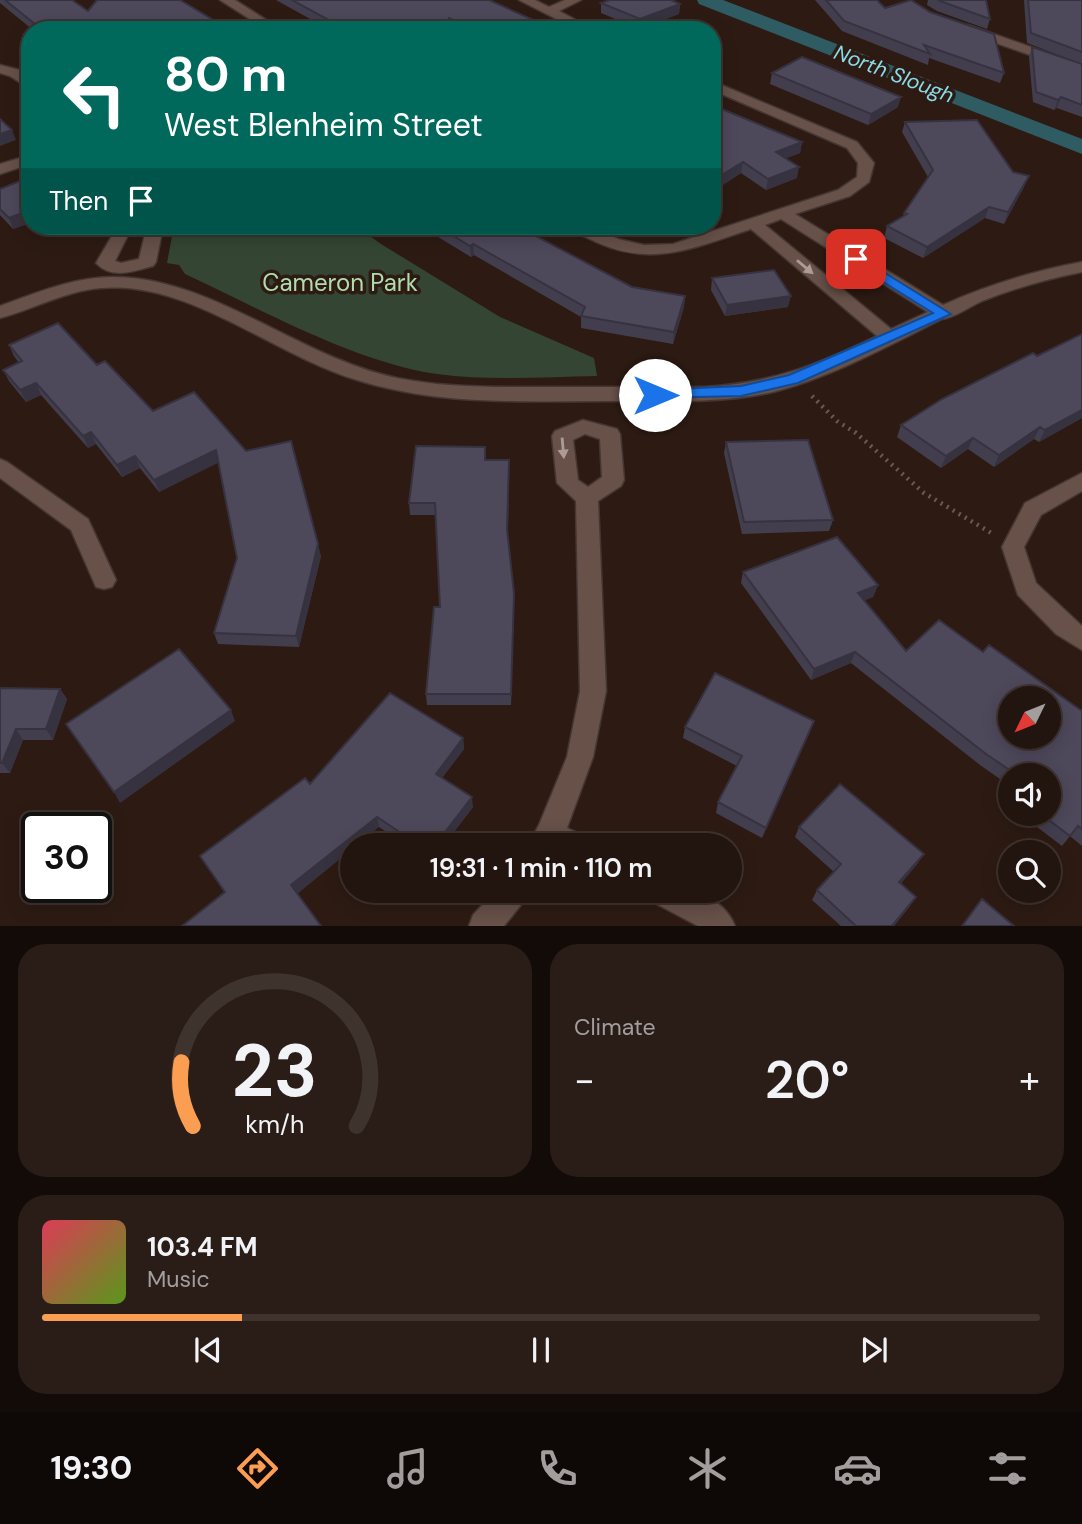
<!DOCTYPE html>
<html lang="en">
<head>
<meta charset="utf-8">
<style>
  body { margin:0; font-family:"DM Sans",sans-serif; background:#2a1d17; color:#f1f3f6; height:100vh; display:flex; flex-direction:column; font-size:26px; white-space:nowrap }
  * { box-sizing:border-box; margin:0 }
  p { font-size:23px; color:#a29e9e }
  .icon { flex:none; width:38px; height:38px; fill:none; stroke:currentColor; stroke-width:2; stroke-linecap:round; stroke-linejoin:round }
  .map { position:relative; height:926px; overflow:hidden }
  .sheet { display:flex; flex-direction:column; gap:18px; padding:18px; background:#130b08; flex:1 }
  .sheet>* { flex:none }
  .top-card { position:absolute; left:21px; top:21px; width:700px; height:214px; border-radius:28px; box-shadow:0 4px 18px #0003,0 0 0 2px #3f332e; background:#00695c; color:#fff; overflow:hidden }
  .needle { width:46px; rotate:227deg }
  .tools { position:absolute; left:998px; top:686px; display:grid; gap:14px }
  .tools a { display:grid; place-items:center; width:63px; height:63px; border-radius:50%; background:#22140e; box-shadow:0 4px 18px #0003,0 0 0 2px #3f332e; font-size:35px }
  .speed { position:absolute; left:21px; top:812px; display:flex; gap:14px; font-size:35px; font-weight:700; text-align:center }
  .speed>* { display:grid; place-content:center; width:91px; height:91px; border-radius:50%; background:#22140e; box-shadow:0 4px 18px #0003,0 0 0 2px #3f332e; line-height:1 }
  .speed .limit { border:4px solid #111; border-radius:10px; background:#fff; color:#111 }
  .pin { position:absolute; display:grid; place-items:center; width:60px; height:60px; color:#fff; margin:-30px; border-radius:14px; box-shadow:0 4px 10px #0006 }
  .me { position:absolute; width:77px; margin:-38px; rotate:90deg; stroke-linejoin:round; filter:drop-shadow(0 0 5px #0008) }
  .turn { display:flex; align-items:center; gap:24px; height:147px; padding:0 28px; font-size:32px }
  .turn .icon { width:91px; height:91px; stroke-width:2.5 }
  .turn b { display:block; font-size:49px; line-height:60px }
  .then { display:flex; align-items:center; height:66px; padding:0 28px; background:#0003; gap:14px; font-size:26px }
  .big { font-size:52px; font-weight:600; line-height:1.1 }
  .sheet .widget { flex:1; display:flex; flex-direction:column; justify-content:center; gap:10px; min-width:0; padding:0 24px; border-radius:28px; background:#2a1d17 }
  .sheet .dial { align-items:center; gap:0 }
  .dial svg { height:182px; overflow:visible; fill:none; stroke:#3f332e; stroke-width:7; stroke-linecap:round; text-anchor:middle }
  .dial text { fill:#f1f3f6; stroke:none }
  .song { display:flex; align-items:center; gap:21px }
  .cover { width:84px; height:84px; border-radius:10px; background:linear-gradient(135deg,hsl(350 70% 55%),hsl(90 70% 35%)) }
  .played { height:7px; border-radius:4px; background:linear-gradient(90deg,#fb9e52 20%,#3f332e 20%) }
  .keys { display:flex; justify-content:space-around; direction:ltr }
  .heat { display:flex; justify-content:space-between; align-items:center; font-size:38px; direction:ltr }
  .sheet .tiles { flex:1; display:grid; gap:18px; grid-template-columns:1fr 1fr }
  .widget:last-child { grid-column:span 2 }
  .trip { position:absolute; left:340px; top:833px; width:402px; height:70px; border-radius:35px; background:#22140e; box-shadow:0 4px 18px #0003,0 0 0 2px #3f332e; font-weight:600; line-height:70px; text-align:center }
  .dock { display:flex; height:112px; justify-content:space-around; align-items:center; background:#0e0806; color:#a29e9e }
  .dock .icon { width:49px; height:49px }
  .dock .on { color:#fb9e52 }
  .dock b { font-size:32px; color:#f1f3f6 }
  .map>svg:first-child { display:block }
</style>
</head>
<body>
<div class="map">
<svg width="1082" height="926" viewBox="0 0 1082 926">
  <rect width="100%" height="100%" fill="#2d1b13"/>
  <!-- green -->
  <path fill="#344633" d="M174 226H356L381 244 500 317 594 358 597 376C544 377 489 381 437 374 354 362 261 309 185 274L179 265 167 263Z"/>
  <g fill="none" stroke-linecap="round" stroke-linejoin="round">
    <!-- canal -->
    <path fill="#2e5c62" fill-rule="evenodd" d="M697 0H723L1082 139V154L699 4Z"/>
    <defs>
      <path id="street" d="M220 0H235L282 30H267Z
        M519 0H535L549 7 565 0H581L559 11 595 30H578Z
        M968 25 1082 65V73L964 32V26Z
        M0 65 20 70 30 78V89L10 76 0 73Z
        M712 81 857 142 874 163 869 182 850 196 795 214 943 305C988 285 1033 271 1082 262V272C1047 279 1015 288 982 301 969 307 954 318 942 319 888 346 832 377 773 392 719 404 664 401 609 401 524 401 440 406 357 380 275 356 189 280 101 288 65 291 34 309 0 318V306C36 293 74 277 113 277 212 277 300 358 397 378 446 388 495 387 545 387 599 387 652 387 705 387 772 383 817 365 877 336L751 229C696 247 653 268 596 242 587 237 575 234 568 226H589L618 239 644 245 673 244 838 190 857 177 858 163 847 148 712 90ZM781 219 928 312 891 329 765 225Z
        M30 155V164L0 174V164Z
        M126 226 160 229 162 232 156 262 153 266C134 271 112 280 96 263L116 229ZM139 232 145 234 139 259 121 263 115 261 128 235Z
        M583 420 617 429 620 434 624 480 621 486 598 501 606 691 593 757 567 828 582 835 586 845H528L539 825 567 757 580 691 576 501 557 483 552 436 555 431ZM585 434 600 439 602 477 588 487 578 480 573 440Z
        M0 459 7 462 88 519 116 580 112 587 104 589 96 587 71 530 0 478Z
        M1082 473V491L1041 515 1024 547 1036 583 1082 626V650L1056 634 1018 595 1002 547 1025 503Z
        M495 891H529L524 901 504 926H469L473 915Z
        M646 891C680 890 720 889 735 926H698L651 901Z"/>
    </defs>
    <!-- street casing -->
    <use href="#street" stroke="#453633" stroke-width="3"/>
    <!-- path -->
    <path stroke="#6a5a53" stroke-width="4.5" stroke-dasharray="2 5" stroke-linecap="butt" d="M812 396 837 421 856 433 924 493 993 534"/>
    <!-- street -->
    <use href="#street" fill="#675149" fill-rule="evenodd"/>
  </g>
  <!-- wall -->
  <path fill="#433e4e" d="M0 0H72L88 11 230 30H33L0 3Z
    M276 0H489L549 30H453L450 28 449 30H330Z
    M815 0H877L885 8 1004 73 1000 83 929 58 928 65 842 31Z
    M928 0H986L990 19 987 29 937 11 927 5Z
    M1024 0H1082V64L1027 43Z
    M601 3 680 4 679 14 639 29 601 13Z
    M30 32V46L27 45 24 34Z
    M1032 47 1082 64V117L1057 108 1054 110 1033 102 1029 57Z
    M772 73 898 107 868 125 770 84Z
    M712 105 802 142 800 153 786 158 797 178 766 190 741 173 712 192Z
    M905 122 1013 172 1024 187 1004 224 985 218 923 258 884 238 887 226 903 217 904 213 928 177 902 132Z
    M30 184V223L13 229 0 215V189L25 186Z
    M420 226H517L632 287 685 296 684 307 673 344 581 328V317L474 255 471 257Z
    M712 278 788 307 725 316 711 290Z
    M1082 334V418L1039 442 1034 439 994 467 968 449 941 468 897 437 901 425 1037 356Z
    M9 345 97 365 153 411 194 392 321 556 299 647 218 644 214 633 237 558 218 462 159 492 140 468 122 477 96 444 88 448 41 395 26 402 9 381 3 370 19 363 14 356Z
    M726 442 833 520 829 531 742 534 724 453Z
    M486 460H509L508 535 514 605 511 705H427L426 694 440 607 436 515H410L409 503Z
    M743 572 878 585 873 597 864 600 906 651 983 652 1082 711V846L1070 836 1062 846 1020 814H1048V775H1010V786L980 765 851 663 811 680 741 583Z
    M0 688 60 689 67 699 53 740H23L10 773H0Z
    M814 721 762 838 716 813 718 802 737 766 683 738 685 727Z
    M463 738 464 749 442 778 473 807 444 845H406L379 827 352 845V849L297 893 224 892 200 856 310 784Z
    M799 827 918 863 901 883 910 906 894 926H841L812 900 817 890 834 872 795 837Z"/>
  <!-- shaded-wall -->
  <path fill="#373240" d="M680 4 679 14 639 29 640 19Z
    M449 18V30H443Z
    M901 97 898 107 868 125 871 114Z
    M1061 97 1057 108 1054 110 1058 100Z
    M12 130 16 140 0 146V134Z
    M802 142 800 153 774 163 776 152Z
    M743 162 741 173 712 192V181Z
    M799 167 797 178 766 190 768 179Z
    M1029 176 1024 187 1004 224 1008 212Z
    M989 207 985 218 923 258 927 247Z
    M30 210V223L13 229 9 218Z
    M473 244 474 255 471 257 470 246Z
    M685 296 684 307 673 344 674 332Z
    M791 296 788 307 725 316 727 305Z
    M36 383 41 395 26 402 20 390Z
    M1082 410V418L1039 442 1045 430Z
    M1040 427 1034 439 994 467 999 455Z
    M91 432 96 444 88 448 83 436Z
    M973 438 968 449 941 468 946 456Z
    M216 450 220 462 159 492 154 480Z
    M135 456 140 468 122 477 117 465Z
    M318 544 321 556 299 647 296 636Z
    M878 585 873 597 854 605 858 593Z
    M514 594V605L511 705V694Z
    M855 652 851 663 811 680 814 669Z
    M60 689 67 699 53 740 46 729Z
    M231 710 235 721 120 803 114 792Z
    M814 721 810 732 762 838 766 828Z
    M16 729 23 740 10 773 2 763Z
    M463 738 464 749 437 784 436 774Z
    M472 797 473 807 444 845H435Z
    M377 817 379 827 357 845H352V849L296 895 291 885Z
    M924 854 918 863 894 892 899 882Z
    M916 897 894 926H892Z"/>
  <!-- building -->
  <path fill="#4e485b" stroke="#373240" stroke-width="2" fill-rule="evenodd" d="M5 0H72L88 11 97 0H180L230 30H38L41 29Z
    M292 0H489L549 27 548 30H473L449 18 443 30H347Z
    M610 0H671L680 4 640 19 601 3Z
    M826 0H877L885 8 911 0 930 12 994 34 1004 73 924 45 930 54 844 21Z
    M938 0H986L990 19 940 1Z
    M1028 0H1082V52L1031 33Z
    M30 32V39L24 34Z
    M1032 47 1082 64V105L1061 97 1058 100 1036 92Z
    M802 57 901 97 871 114 772 73Z
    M712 105 802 142 776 152 799 167 768 179 743 162 712 181V143L715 142 712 140Z
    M0 119 12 130 0 134Z
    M977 120 1013 172 1029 176 1008 212 989 207 927 247 887 226 907 214 904 213 933 170 905 122Z
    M20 181 25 186 30 184V210L9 218 0 209V189Z
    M437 226H517L632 287 685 296 674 332 581 316 585 307 473 244 470 246Z
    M774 270 791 296 727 305 712 278Z
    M58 323 97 365 105 361 153 411 194 392 246 451 291 441 318 544 296 636 214 633 237 558 216 450 154 480 135 456 117 465 91 432 83 436 36 383 20 390 3 370 22 361 9 345Z
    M1082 334V410L1045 430 1040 427 999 455 973 438 946 456 901 425 942 399 1033 353 1037 356Z
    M808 440 833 520 744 522 726 442Z
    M416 446 485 447V460H509L507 529 514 594 511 694H426L434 607H440L435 503H409Z
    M837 537 878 585 858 593 906 651 939 620 983 652 989 645 1082 711V829L1078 826 1070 836 1041 814H1048V775H1017L986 754 855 652 814 669 743 572ZM1010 698H1048V737H1010Z
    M179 649 231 710 114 792 66 724Z
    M715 673 814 721 766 828 718 802 742 756 685 727Z
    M0 688 60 689 46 729H16L2 763H0Z
    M390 693 463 738 436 774 472 797 435 845H419L377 817 291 885 321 926H182L225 892 200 856 305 778 310 784Z
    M840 784 924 854 899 882 916 897 892 926H856L817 890 841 864 799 827Z
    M982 899 1014 926H962Z"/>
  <!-- one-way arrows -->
  <defs><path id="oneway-solid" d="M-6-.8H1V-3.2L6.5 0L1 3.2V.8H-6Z" transform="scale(1.75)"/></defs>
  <g fill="#ad9c95">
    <use href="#oneway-solid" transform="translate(805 267) rotate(40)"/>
    <use href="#oneway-solid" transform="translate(563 448) rotate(85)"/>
  </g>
  <!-- route -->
  <path fill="#1a73e8" stroke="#114b97" stroke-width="2" d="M856 255 951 314 798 383 741 396 650 398 647 395 650 391 655 390 741 386 789 375 933 313 851 262V257Z"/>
  <g text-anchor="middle" stroke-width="7" stroke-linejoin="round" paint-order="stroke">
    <!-- far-water labels -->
    <g font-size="21" font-style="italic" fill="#89dbe7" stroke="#2d1b13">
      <text transform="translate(894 74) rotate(21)" y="7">North Slough</text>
    </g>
    <!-- park labels -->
    <g font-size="24" fill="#b0ddad" stroke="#2d1b13">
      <text x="340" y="291">Cameron Park</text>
    </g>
  </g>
</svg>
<div class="tools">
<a><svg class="needle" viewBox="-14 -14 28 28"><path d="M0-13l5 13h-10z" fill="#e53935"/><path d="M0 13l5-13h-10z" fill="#a29e9e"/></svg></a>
<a><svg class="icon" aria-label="sound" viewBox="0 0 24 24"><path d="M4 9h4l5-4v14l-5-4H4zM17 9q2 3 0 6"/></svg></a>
<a><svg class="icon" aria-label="search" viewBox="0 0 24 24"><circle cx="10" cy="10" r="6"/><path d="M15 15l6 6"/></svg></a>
</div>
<div class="speed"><div class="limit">30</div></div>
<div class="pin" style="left:856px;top:259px;background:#d93025"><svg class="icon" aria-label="arrive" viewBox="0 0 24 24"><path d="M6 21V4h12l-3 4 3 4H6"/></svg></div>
<svg class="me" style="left:655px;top:395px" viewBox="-20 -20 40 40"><circle r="19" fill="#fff"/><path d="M0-13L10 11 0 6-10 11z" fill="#1a73e8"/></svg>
<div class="trip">19:31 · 1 min · 110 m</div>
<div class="top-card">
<div class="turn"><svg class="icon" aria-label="left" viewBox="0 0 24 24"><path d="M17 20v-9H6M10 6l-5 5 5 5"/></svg><div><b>80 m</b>West Blenheim Street</div></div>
<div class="then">Then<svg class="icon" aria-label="arrive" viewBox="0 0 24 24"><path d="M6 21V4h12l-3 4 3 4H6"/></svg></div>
</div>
</div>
<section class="sheet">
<div class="tiles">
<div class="widget dial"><svg viewBox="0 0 100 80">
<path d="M14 69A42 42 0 1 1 86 69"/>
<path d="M14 69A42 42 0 0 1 9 41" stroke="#fb9e52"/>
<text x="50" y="56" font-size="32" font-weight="700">23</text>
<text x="50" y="72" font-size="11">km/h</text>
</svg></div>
<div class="widget"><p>Climate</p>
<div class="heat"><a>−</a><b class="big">20°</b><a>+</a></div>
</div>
<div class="widget">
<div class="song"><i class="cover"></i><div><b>103.4 FM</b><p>Music</p></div></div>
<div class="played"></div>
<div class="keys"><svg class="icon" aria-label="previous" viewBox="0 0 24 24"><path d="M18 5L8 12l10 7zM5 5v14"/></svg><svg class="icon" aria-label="pause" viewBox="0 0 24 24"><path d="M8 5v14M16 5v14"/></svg><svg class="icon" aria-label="next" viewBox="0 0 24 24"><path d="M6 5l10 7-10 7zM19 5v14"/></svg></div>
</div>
</div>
</section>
<nav class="dock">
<b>19:30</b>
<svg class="icon on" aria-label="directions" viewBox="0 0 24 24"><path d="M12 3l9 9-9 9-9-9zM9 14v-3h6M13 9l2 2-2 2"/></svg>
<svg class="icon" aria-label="music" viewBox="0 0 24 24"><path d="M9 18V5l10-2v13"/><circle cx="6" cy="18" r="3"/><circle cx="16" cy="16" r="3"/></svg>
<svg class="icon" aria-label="phone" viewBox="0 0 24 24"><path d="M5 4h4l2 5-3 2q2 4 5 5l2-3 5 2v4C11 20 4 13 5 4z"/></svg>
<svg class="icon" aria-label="climate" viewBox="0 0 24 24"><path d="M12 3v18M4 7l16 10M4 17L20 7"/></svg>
<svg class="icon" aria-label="car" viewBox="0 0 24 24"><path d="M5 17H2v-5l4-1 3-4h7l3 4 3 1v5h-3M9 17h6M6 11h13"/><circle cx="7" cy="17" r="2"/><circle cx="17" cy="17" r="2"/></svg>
<svg class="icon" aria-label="filters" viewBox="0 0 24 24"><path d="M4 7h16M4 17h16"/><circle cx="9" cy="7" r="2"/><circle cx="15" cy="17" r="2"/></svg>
</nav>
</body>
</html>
